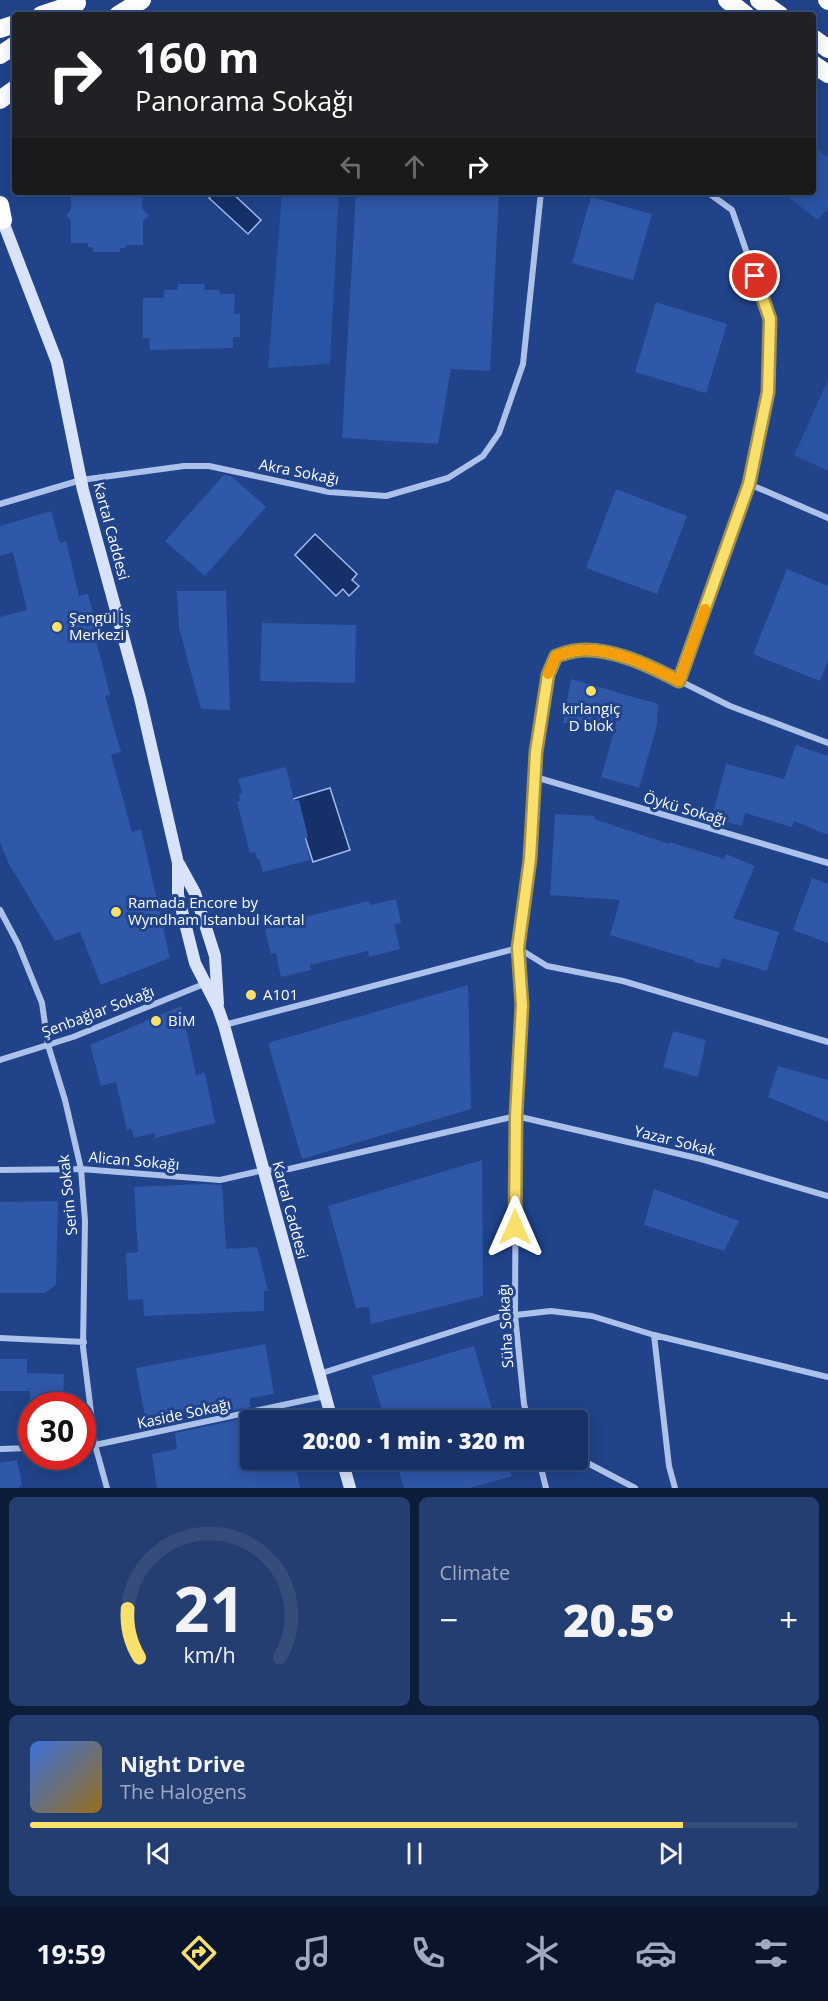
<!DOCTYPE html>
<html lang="en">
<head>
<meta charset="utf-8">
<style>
  body { margin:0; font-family:"Open Sans",sans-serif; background:#253e71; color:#f1f3f6; height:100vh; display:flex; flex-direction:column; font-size:22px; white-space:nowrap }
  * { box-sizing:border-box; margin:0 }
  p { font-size:20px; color:#9faac0 }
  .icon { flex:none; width:33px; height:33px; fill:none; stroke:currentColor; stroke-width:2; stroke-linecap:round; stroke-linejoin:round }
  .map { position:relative; height:1488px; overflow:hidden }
  .side { display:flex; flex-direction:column; gap:9px; padding:9px; background:#0d1c39; flex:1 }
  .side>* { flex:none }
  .guide { position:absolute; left:12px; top:12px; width:804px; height:183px; border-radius:6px; box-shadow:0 3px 15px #0003,0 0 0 2px #364d7c; background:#202124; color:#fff; overflow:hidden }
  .speed { position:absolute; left:18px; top:1392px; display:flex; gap:12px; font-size:30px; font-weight:700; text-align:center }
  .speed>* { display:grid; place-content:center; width:78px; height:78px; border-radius:50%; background:#183268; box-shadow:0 3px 15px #0003,0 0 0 2px #364d7c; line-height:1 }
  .speed .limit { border:9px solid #d22; background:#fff; color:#111 }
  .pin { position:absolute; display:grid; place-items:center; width:51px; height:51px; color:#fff; margin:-26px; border:3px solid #fff; border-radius:50%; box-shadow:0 2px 6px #0007 }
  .me { position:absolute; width:66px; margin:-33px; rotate:0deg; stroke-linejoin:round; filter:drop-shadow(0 0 4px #0008) }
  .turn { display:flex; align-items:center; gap:21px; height:126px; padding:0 24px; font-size:27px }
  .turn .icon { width:78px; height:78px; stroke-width:2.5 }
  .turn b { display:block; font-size:42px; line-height:51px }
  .lanes { display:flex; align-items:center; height:57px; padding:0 24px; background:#0003; justify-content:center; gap:30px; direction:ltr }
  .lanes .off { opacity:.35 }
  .big { font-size:45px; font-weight:800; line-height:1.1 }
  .side .widget { flex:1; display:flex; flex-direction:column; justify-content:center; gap:9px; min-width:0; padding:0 21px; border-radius:9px; background:#253e71 }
  .side .dial { align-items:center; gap:0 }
  .dial svg { height:156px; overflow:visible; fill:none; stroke:#364d7c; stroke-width:7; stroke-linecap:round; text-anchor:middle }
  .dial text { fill:#f1f3f6; stroke:none }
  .song { display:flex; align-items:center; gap:18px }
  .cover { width:72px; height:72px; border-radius:9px; background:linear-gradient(135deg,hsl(220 70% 55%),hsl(40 70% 35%)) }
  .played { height:6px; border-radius:3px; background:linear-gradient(90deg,#f9df6c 85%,#364d7c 85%) }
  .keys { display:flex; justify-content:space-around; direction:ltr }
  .heat { display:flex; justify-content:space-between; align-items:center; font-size:33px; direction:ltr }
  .side .tiles { flex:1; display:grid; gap:9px; grid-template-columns:1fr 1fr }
  .widget:last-child { grid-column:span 2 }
  .trip { position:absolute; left:240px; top:1410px; width:348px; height:60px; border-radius:6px; background:#183268; box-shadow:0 3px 15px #0003,0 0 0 2px #364d7c; font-weight:800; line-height:60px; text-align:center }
  .menu { display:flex; height:96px; justify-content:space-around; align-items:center; background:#0a142a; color:#9faac0 }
  .menu .icon { width:42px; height:42px }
  .menu .active { color:#f9df6c }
  .menu b { font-size:27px; color:#f1f3f6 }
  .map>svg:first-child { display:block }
</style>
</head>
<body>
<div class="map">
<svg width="828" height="1488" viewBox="0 0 828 1488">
  <rect width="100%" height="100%" fill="#20438a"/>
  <!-- green -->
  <path fill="#2953a3" d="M813 146 828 157V208L818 220 781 192H813Z
    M282 192H339L330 364 268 368Z
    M828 380V471L794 455Z"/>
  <!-- water -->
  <path fill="#163169" stroke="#a0bbed" stroke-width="1.5" d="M215 192H231L261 220 248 234 209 198Z
    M315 534 357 574 352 580 359 586 349 596 343 589 336 596 295 555Z
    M330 788 350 850 313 862 293 799Z"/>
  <!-- building -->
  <path fill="#2f58a8" d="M71 192 143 193 142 209 149 216 143 221V245H126V248H120V252H93V247H88V243H71V220L66 215 71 210Z
    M356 192H499L490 371 451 369 438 444 342 438Z
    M591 197 652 214 633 280 572 263Z
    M178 284H205L204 290H219L220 294H235L234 314H240V337H233V348L150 350 149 338H143V298H164V290H178Z
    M656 302 727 324 706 393 635 372Z
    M224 475 231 476 266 507 205 576 165 541Z
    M616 489 687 516 657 594 586 568Z
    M51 511 60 543 66 541 79 596 88 594 100 639 96 640 110 695 105 696 121 752 111 755 132 832 141 829 170 958 101 985 80 932 55 941 9 864 0 843V617L27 610 13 552 0 556V526Z
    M787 569 828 586V660L820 681 753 654Z
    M177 591H226L230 710 201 709 179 628Z
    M262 623 356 625 355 683 260 681Z
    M571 679 658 704 657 725 639 788 601 777 616 725 563 723Z
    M796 745 828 756V835L794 821 792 827 745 813 742 826 712 818 726 764 784 779Z
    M286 767 294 801 299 800 308 837 305 838 310 860 263 872 259 859H257L255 852 250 853 237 802 240 801 239 794 242 793 238 779Z
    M555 814 594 816V819L669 844 670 842 724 859 726 854 755 866 733 918 779 932 767 971 722 958 719 968 694 962V960L610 935 620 900 550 895Z
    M812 878 828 884V943L793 930Z
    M396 899 401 923 394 924 400 949 369 957 368 951 310 965 311 970 281 977 276 953 271 954 265 929 286 924 285 922 369 901 370 905Z
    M468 985 471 1109 302 1159 268 1043Z
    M181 1006 196 1075 205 1073 215 1123 155 1138 154 1133 134 1138 131 1128 127 1130 116 1082 101 1086 90 1045Z
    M673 1031 706 1040 698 1077 663 1067Z
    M778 1066 828 1080V1122L768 1097Z
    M482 1160 483 1296 371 1324 369 1307 356 1308 328 1206Z
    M201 1184 222 1185 226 1249 257 1247 268 1291H264V1311L144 1316 143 1299 128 1300 126 1253 138 1252 134 1187Z
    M654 1189 739 1221 724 1251 644 1225Z
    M58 1201 56 1285 45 1293H0V1202Z
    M265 1344 274 1394 250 1398V1407L173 1423 171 1412 145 1417 136 1368Z
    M474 1346 495 1420H385L372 1376Z
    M0 1359H27V1373L64 1374 63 1406H30V1391H0Z
    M250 1417V1460H294L300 1488H157L152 1454 177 1449 175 1433Z
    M17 1460 22 1485 19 1486V1488H0V1463Z
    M396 1460H507L512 1476 470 1488H404Z"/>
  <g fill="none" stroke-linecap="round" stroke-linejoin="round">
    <!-- street -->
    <path stroke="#acc2eb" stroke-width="6" d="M749 484 828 518
      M0 504 81 480 184 466H209L329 492 386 496 448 478 483 456 499 433 523 364 541 192
      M679 681 749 484 768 392 770 319 732 210 707 192
      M535 777 828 863
      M0 910 18 944 42 1003 48 1045 65 1100 81 1169 85 1221 83 1347 95 1445 107 1488
      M224 1025 518 948 547 966 623 981 828 1042
      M0 1060 73 1037 204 984
      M0 1170 81 1169 220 1180 264 1170 289 1169 516 1116 701 1159 828 1196
      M0 1338 84 1342
      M319 1374 498 1317 551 1311 592 1316 654 1335
      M528 1420 524 1404 515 1315 516 1116 522 1005 518 948 530 859 536 752 548 675 556 656 575 651H597L644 663 730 706 828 743
      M82 1446 95 1445 325 1396
      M0 1449 32 1448
      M578 1458 635 1488
      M539 1460 546 1488
      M675 1488 669 1466 654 1335 828 1377"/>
    <!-- secondary -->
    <path stroke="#d8e2f9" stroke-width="12" d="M0 214 57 362 83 490 140 698 178 863V895L195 963 218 1008 224 1025 332 1420
      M179 864 195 893 215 956 218 1004
      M342 1460 350 1488"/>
    <!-- highway -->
    <path stroke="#fff" stroke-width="18" d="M727 0 746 15
      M759 0 780 15
      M827 0 828 1
      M41 15 77 3
      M118 15 142 0
      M0 29 15 24
      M813 38 828 49
      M0 55 15 45
      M813 64 828 74
      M0 100 15 89
      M0 205 3 220"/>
  </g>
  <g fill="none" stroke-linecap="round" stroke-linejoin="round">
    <defs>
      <path id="route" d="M515 1227 516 1116 522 1005 518 948 530 859 536 752 548 675 556 656C562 654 568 652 574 651 608 645 650 666 679 681L749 484 768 392 770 319 755 276"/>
    </defs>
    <!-- route casing -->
    <use href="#route" stroke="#a29146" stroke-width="15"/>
    <!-- route -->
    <use href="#route" stroke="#f9df6c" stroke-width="10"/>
    <!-- slow -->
    <path stroke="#f59e0b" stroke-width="10" d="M548 674 556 656C562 654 568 652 574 651 608 645 650 666 679 681L705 609"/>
  </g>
  <!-- markers -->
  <g fill="#f9df6c" stroke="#20438a" stroke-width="2">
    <circle cx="57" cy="627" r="6"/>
    <circle cx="591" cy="691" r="6"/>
    <circle cx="116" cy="912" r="6"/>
    <circle cx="251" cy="995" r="6"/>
    <circle cx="156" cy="1021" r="6"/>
  </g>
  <g text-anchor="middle" stroke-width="6" stroke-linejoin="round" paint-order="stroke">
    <!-- street labels -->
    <g font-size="15" fill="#fff" stroke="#20438a">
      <text transform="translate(299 472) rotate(11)" y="5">Akra Sokağı</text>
      <text transform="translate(111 531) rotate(75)" y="5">Kartal Caddesi</text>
      <text transform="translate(685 809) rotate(16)" y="5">Öykü Sokağı</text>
      <text transform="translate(98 1012) rotate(-21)" y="5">Şenbağlar Sokağı</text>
      <text transform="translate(675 1141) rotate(14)" y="5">Yazar Sokak</text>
      <text transform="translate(134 1161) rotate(5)" y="5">Alican Sokağı</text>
      <text transform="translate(68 1195) rotate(-96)" y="5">Serin Sokak</text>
      <text transform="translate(290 1210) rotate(75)" y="5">Kartal Caddesi</text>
      <text transform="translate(506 1326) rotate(-93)" y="5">Süha Sokağı</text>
      <text transform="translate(184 1414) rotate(-12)" y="5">Kaside Sokağı</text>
    </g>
    <!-- poi labels -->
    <g font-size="15" fill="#fff" stroke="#20438a" text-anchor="start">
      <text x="69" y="623">Şengül İş<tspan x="69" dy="17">Merkezi</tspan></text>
      <text x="591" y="714" text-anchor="middle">kırlangiç<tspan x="591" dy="17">D blok</tspan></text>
      <text x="128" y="908">Ramada Encore by<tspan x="128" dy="17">Wyndham Istanbul Kartal</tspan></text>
      <text x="263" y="1000">A101</text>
      <text x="168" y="1026">BİM</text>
    </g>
  </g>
</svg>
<div class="speed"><div class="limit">30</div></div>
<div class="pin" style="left:755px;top:276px;background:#d93025"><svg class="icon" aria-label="arrive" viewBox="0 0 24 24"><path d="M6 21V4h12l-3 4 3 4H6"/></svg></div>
<svg class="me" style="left:515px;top:1227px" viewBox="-20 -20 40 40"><path d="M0-17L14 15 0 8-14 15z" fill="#f9df6c" stroke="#fff" stroke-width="4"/></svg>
<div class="trip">20:00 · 1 min · 320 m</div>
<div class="guide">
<div class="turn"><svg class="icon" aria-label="right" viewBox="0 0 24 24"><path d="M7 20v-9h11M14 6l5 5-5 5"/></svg><div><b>160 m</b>Panorama Sokağı</div></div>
<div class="lanes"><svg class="icon off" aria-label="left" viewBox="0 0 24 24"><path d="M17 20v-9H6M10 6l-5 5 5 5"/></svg><svg class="icon off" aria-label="ahead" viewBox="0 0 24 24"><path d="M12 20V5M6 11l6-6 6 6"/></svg><svg class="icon" aria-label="right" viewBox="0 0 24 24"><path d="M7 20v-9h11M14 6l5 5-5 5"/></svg></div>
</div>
</div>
<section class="side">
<div class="tiles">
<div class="widget dial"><svg viewBox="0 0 100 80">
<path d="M14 69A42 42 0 1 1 86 69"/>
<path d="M14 69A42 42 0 0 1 8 44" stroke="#f9df6c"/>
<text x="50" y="56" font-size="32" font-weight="700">21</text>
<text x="50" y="72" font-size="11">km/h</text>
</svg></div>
<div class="widget"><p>Climate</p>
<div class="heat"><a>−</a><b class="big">20.5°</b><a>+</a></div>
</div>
<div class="widget">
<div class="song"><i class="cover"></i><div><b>Night Drive</b><p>The Halogens</p></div></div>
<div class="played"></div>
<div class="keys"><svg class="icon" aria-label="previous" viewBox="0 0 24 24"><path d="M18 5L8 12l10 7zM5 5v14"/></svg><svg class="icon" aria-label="pause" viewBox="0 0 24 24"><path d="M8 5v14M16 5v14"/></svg><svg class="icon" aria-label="next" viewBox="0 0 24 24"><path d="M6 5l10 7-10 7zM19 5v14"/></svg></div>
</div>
</div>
</section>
<nav class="menu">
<b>19:59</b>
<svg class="icon active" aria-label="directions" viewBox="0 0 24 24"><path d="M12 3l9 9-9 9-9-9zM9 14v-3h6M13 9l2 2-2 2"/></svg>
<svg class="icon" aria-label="music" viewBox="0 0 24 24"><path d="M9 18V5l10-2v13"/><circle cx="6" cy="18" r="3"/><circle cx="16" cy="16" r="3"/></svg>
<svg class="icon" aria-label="phone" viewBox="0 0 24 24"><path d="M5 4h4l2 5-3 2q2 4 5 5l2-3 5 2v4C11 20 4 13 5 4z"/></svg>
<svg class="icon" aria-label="climate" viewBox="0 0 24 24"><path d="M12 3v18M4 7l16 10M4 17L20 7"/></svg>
<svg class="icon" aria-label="car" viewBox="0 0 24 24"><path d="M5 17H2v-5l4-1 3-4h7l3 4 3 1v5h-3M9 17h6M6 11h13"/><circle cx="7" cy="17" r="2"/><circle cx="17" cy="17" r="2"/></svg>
<svg class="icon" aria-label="filters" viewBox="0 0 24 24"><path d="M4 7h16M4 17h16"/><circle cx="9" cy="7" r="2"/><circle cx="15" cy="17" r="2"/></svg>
</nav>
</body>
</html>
